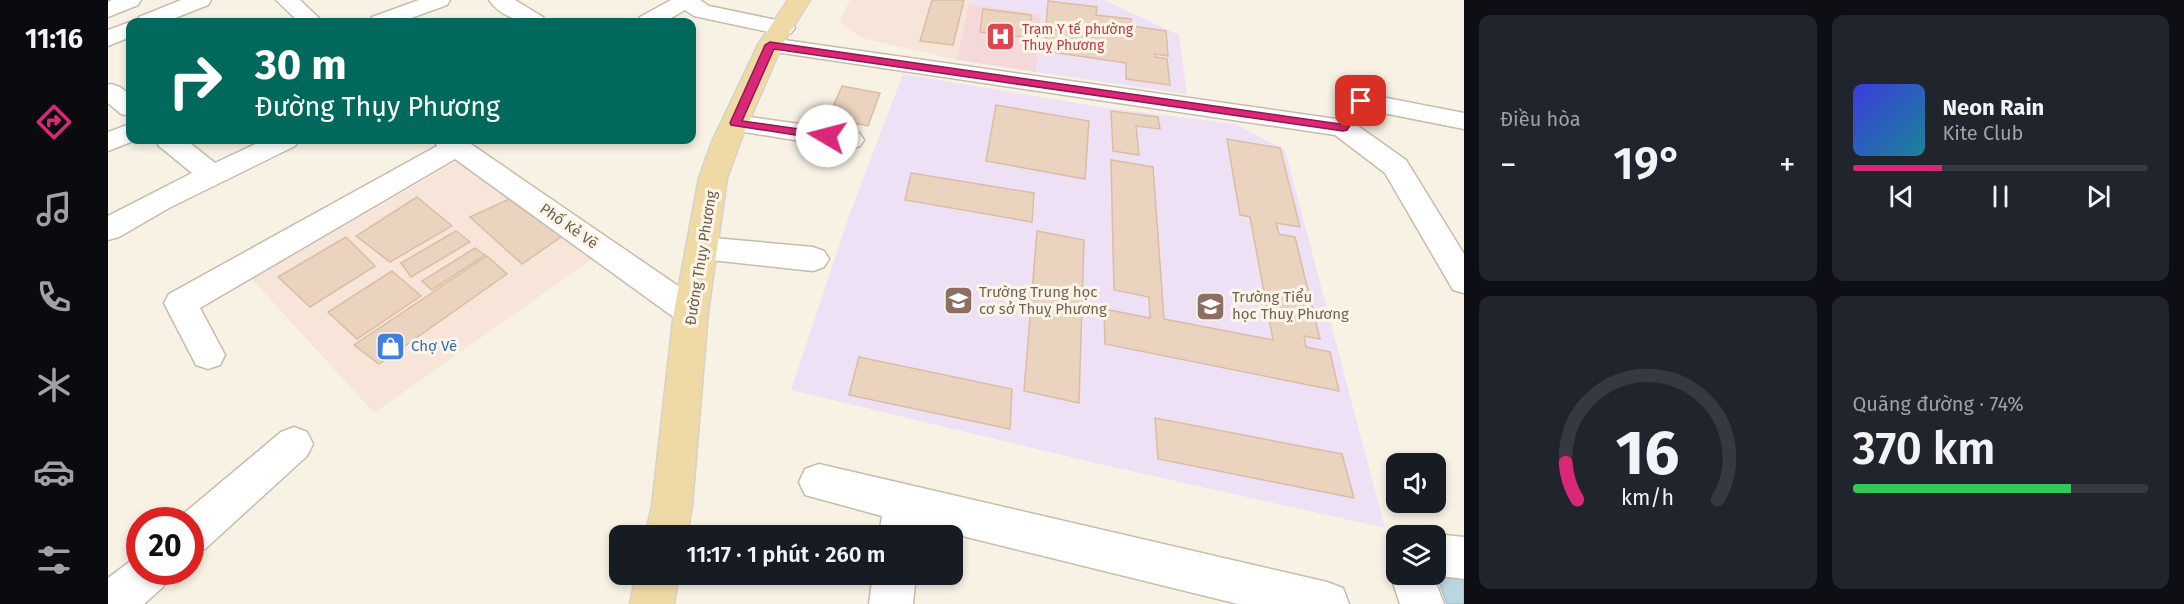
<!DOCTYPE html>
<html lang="vi">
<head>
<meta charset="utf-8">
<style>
  body { margin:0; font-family:"Fira Sans",sans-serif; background:#20242c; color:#f1f3f6; height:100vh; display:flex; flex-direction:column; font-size:22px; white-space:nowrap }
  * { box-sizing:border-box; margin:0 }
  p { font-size:20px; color:#9ea1a6 }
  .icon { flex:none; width:33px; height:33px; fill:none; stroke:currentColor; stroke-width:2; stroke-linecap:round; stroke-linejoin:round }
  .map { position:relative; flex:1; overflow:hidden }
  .panel { display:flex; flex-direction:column; gap:15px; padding:15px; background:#0d0f14; width:720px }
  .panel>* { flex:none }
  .guide { position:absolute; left:18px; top:18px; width:570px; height:126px; border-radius:12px; box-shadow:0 3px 9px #0003; background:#00695c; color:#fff; overflow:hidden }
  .fabs { position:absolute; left:1278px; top:453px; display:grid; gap:12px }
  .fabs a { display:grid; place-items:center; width:60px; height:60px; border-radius:12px; background:#171b24; box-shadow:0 3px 9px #0003; font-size:30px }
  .speed { position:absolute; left:18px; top:507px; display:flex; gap:12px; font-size:30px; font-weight:700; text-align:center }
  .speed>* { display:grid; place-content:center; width:78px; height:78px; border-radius:50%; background:#171b24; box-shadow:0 3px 9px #0003; line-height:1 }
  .speed .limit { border:9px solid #d22; background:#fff; color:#111 }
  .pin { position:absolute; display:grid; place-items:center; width:51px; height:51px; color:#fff; margin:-26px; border-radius:12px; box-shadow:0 3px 9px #0006 }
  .me { position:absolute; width:66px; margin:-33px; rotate:278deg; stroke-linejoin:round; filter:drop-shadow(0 0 4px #0008) }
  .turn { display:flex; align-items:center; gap:21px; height:126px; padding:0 30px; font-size:27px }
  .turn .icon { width:78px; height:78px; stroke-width:2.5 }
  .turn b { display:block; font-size:42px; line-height:51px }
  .big { font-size:45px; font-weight:600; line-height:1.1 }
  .panel .tile { flex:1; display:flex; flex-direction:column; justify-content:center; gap:9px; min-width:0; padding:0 21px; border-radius:12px; background:#20242c }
  .panel .dial { align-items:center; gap:0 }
  .dial svg { height:156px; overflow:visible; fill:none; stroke:#363941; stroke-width:7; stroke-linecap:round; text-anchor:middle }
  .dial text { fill:#f1f3f6; stroke:none }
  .song { display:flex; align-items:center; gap:18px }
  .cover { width:72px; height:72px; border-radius:9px; background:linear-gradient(135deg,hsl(240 70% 55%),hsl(190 70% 35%)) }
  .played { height:6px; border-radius:3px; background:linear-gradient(90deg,#db2777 30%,#363941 30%) }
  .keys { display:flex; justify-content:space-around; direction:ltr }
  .heat { display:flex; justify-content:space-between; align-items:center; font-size:33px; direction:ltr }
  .charge { height:9px; border-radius:4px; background:linear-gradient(90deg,#34c759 74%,#363941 0) }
  .panel .tiles { flex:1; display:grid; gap:15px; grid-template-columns:repeat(2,1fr) }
  .trip { position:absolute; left:501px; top:525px; width:354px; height:60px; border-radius:12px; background:#171b24; box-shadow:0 3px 9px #0003; font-weight:600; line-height:60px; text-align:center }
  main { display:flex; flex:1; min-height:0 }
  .menu { display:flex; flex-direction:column; width:108px; justify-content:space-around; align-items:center; background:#090b0e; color:#9ea1a6 }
  .menu .icon { width:42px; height:42px }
  .menu .on { color:#db2777 }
  .menu b { font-size:27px; color:#f1f3f6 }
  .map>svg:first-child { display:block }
</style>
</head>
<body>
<main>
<nav class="menu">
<b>11:16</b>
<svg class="icon on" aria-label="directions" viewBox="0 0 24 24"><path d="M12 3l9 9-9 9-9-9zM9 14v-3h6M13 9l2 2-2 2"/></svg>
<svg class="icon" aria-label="music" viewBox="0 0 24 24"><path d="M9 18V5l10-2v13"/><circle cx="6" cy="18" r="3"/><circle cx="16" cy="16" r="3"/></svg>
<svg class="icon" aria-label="phone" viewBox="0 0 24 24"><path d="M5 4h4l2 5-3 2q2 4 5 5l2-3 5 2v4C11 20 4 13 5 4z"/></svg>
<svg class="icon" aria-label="climate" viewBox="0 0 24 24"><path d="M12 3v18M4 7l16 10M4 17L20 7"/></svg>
<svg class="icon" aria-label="car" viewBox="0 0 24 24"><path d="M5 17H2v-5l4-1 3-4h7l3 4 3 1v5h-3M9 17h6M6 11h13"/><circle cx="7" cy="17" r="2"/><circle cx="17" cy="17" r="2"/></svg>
<svg class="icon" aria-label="filters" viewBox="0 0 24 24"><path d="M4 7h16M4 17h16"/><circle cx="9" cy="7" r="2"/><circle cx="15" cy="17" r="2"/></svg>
</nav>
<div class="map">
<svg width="1356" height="604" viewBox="0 0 1356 604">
  <rect width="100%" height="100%" fill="#f8f2e4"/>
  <!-- commercial -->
  <path fill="#f7e5d9" d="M742 0H863L849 60 754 38 731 22Z
    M356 157 494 252 266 413 144 279Z"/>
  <!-- education -->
  <path fill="#efe1f5" d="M863 0H996L1071 35 1079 94 928 72 933 14 861 4Z
    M795 74 993 107 1127 124 1177 150 1277 528 983 462 683 390 742 213Z"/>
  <!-- medical -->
  <path fill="#f5d8d9" d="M861 4 933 14 928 72 849 60Z"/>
  <!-- water -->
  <path fill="#bbd6df" stroke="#a3c4cf" stroke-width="1.5" d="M1328 566 1356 570V604H1339L1328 573Z"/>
  <!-- building -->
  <path fill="#ead4bf" stroke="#dabda2" stroke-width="1.5" d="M824 0H856L845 45 812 41Z
    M940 1 989 7 988 15 1023 19 1024 26 1058 31 1060 56 1047 54V57L1059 59 1062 85 1018 79V63L937 51 939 29 956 31V28L938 26Z
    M875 9 923 15 922 38 872 32Z
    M734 86 772 93 760 126 720 118Z
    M888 105 981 121 977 179 878 161Z
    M1003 111 1050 117 1052 129 1028 126 1031 155 1005 151Z
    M1119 139 1172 148 1192 227 1168 223 1171 234 1187 237 1212 339 1196 336 1198 347 1222 352 1231 391 997 344 996 309 1042 318 1041 297 1006 290 1003 160 1045 167 1056 319 1165 340 1142 217 1132 215Z
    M803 173 926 193 924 222 797 200Z
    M408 196 453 237 414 264 362 217Z
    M309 197 344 226 282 262 248 236Z
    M348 231 362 242 303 277 293 263Z
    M929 231 976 240 971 403 916 391Z
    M238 237 267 266 202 307 170 277Z
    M367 248 377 255 324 290 314 281Z
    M379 256 399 274 271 364 246 345Z
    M284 271 313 296 249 339 220 312Z
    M751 357 904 389 902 429 741 395Z
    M1047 418 1234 454 1246 498 1050 459Z"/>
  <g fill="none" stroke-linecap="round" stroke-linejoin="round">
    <defs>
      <path id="minor" d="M4 0H33L30 5 0 17V2Z
        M73 0H103L100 5 57 22H28L31 17Z
        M168 0H192L215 22H191Z
        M311 0H342L339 5 292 22H261L264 17Z
        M381 0H407L435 17 438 22C418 24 394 19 381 0Z
        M563 0H592L601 6 683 23 687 28 683 33 675 35 586 16 577 10 556 22H529L532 17Z
        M22 22V37L0 46V30Z
        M662 38 1228 119 1244 95 1253 93 1356 113V129L1260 110 1250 126 1298 160 1356 254V293L1345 290 1277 173 1227 135 654 50 650 45 654 40Z
        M3 84 12 87 22 95V116L13 114 0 103V85Z
        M627 115 742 131 752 134 756 140 752 146 742 149 618 129 614 123 618 117Z
        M22 124V140H28L0 151V132Z
        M48 140H78L107 163 156 140H191L187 146 61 208 11 237 0 240V216L84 173 51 146Z
        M326 140H357L595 303 600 312 595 321 583 325 571 321 347 159 92 308 117 355 112 365 100 369 88 365 56 303 61 294 329 146Z
        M594 237 705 247 716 251 721 259 716 267 705 271 594 259 583 256 578 248 583 240Z
        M186 427 199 432 205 444 199 456 97 549 82 555V520H68L173 432Z
        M711 464 1219 582 1235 588 1241 604H1130L814 526 813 536H771L774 516 697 495 691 482 697 469Z
        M1328 534 1356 537V579L1325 575 1336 604H1292L1282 574 1288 559V574H1328V536H1324Z
        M32 554V572H61L55 587 36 604H0V578Z
        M765 574H808L805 604H761Z"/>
      <path id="major" d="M680 0H702L674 45 632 142 619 178 600 312 584 506 579 536H537L544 506 566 312 591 178 604 142 650 45Z
        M528 574H571L566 604H522Z"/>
    </defs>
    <!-- minor casing -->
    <use href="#minor" stroke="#c7bbac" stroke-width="3"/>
    <!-- major casing -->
    <use href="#major" stroke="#d6d1cd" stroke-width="3"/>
    <!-- minor -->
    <use href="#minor" fill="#fff" fill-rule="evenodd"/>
    <!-- major -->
    <use href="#major" fill="#efdaa5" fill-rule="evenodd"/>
  </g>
  <!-- route -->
  <path fill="#db2777" stroke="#8e194d" stroke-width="1.5" d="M662 42 1232 124 1249 99 1253 98 1258 101 1239 130 1235 131 666 49 634 121 719 133 725 136 719 140 623 125 622 123 657 45Z"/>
  <!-- icons -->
  <defs>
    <symbol id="hospital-square" viewBox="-11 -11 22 22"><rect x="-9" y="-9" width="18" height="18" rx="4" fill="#e0444e" stroke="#fcf6e9"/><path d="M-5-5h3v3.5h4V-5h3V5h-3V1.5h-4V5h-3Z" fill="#fff"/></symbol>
    <symbol id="school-square" viewBox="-11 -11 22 22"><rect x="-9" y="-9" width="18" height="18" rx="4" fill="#8d6e63" stroke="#fcf6e9"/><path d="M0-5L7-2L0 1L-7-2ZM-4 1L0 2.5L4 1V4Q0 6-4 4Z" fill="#fff"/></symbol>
    <symbol id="shop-square" viewBox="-11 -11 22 22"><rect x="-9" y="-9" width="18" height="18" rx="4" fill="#3f7fe0" stroke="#fcf6e9"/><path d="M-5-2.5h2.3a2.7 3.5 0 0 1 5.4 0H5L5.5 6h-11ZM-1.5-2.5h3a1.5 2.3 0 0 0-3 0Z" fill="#fff"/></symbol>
  </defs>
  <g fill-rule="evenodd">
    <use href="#hospital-square" x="876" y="20" width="33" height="33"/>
    <use href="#school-square" x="834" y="284" width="33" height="33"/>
    <use href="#school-square" x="1086" y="290" width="33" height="33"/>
    <use href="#shop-square" x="266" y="330" width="33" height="33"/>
  </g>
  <g text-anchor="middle" stroke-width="6" stroke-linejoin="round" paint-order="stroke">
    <!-- far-health labels -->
    <g font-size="14" fill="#be3a42" stroke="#fcf6e9" text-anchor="start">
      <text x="914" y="34">Trạm Y tế phường<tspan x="914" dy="16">Thuỵ Phương</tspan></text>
    </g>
    <!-- street labels -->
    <g font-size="15" fill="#6d5c4d" stroke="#fcf6e9">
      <text transform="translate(461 226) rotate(35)" y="5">Phố Kẻ Vẽ</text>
      <text transform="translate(593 258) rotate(-81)" y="5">Đường Thụy Phương</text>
    </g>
    <!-- education labels -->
    <g font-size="15" fill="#785e54" stroke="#fcf6e9" text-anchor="start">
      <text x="871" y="297">Trường Trung học<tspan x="871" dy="17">cơ sở Thuỵ Phương</tspan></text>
      <text x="1124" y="302">Trường Tiểu<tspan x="1124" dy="17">học Thuỵ Phương</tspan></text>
    </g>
    <!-- shop labels -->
    <g font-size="15" fill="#366cbe" stroke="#fcf6e9" text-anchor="start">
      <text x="303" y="351">Chợ Vẽ</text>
    </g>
  </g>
</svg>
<div class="fabs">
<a><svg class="icon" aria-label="sound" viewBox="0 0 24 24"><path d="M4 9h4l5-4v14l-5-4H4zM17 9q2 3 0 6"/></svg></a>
<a><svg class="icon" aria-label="layers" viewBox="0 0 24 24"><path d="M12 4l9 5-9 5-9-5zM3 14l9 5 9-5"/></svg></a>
</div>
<div class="speed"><div class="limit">20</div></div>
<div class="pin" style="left:1253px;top:101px;background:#d93025"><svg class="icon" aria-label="arrive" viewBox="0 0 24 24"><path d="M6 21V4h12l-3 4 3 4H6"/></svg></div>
<svg class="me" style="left:719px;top:136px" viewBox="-20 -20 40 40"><circle r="19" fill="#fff"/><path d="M0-13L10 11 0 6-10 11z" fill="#db2777"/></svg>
<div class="trip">11:17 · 1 phút · 260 m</div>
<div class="guide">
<div class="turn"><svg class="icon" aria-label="right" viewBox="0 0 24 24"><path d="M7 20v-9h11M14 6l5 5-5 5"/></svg><div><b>30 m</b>Đường Thụy Phương</div></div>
</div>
</div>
<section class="panel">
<div class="tiles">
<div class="tile"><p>Điều hòa</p>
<div class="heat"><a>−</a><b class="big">19°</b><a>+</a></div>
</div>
<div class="tile">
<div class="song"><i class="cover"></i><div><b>Neon Rain</b><p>Kite Club</p></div></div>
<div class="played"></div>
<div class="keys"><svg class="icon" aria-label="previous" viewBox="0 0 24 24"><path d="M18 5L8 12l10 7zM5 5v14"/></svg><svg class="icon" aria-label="pause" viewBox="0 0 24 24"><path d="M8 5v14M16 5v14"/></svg><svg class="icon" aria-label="next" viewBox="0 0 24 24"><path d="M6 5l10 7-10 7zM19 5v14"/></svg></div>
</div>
<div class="tile dial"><svg viewBox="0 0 100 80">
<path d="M14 69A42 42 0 1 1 86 69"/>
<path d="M14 69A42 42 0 0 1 8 50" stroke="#db2777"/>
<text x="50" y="56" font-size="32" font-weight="700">16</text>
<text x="50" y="72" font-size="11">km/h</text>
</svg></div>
<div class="tile"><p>Quãng đường · 74%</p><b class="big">370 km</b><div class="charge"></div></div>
</div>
</section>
</main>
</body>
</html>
